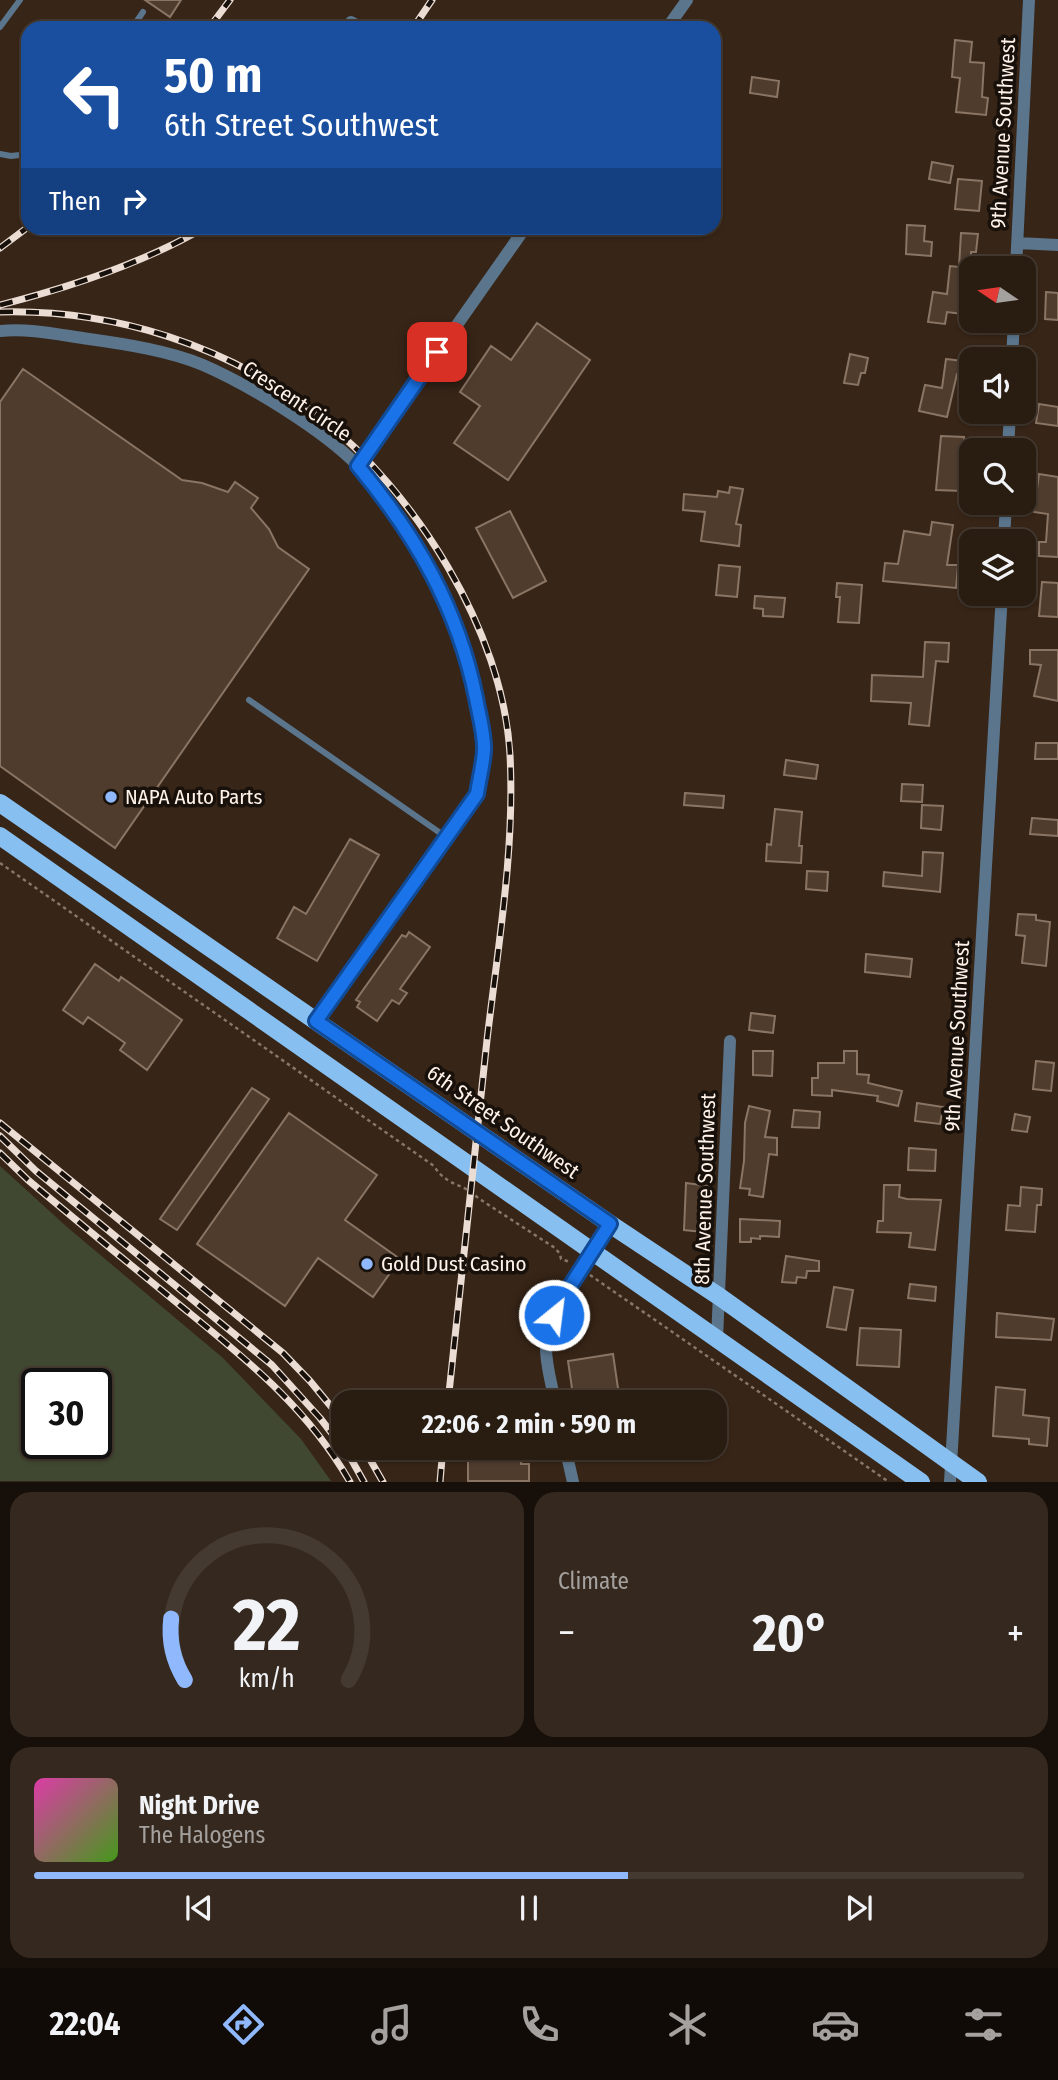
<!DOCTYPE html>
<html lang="en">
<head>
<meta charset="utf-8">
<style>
  body { margin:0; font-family:"Fira Sans Condensed",sans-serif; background:#35291f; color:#f1f3f6; height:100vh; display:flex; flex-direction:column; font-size:26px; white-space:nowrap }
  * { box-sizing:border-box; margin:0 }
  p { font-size:23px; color:#a5a19f }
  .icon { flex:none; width:38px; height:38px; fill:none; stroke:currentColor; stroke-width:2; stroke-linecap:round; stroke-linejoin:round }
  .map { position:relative; height:1482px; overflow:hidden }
  .sheet { display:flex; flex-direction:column; gap:10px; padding:10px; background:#170f09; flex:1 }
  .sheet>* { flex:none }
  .hud { position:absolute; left:21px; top:21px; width:700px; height:214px; border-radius:21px; box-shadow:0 2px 5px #0004,0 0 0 2px #453a31; background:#1a4fa0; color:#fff; overflow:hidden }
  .needle { width:46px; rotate:283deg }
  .controls { position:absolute; left:959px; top:256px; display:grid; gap:14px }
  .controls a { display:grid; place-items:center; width:77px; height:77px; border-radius:14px; background:#291c11; box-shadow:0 2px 5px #0004,0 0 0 2px #453a31; font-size:35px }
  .speed { position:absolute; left:21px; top:1368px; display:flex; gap:14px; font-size:35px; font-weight:700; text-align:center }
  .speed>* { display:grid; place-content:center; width:91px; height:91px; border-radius:50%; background:#291c11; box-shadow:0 2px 5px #0004,0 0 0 2px #453a31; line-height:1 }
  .speed .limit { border:4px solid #111; border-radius:10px; background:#fff; color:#111 }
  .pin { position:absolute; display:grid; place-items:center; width:60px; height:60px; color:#fff; margin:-30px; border-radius:14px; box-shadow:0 4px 10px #0006 }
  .me { position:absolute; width:77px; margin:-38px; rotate:29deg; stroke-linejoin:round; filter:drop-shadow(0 0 5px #0008) }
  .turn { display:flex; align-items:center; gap:24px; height:147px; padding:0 28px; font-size:32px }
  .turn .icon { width:91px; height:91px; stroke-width:2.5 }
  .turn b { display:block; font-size:49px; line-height:60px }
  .then { display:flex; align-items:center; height:66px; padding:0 28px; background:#0003; gap:14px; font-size:26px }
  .big { font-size:52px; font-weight:700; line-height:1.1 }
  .sheet .tile { flex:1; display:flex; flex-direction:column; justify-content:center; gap:10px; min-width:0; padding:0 24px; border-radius:21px; background:#35291f }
  .sheet .dial { align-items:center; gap:0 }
  .dial svg { height:182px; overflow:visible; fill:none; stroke:#453a31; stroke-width:7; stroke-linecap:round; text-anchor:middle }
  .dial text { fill:#f1f3f6; stroke:none }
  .song { display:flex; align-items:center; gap:21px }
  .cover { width:84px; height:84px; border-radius:10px; background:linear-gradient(135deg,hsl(320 70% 55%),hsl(100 70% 35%)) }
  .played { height:7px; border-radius:4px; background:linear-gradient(90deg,#90b8fd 60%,#453a31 60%) }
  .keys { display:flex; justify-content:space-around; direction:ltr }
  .heat { display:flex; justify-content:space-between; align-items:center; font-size:38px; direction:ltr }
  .sheet .tiles { flex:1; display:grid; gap:10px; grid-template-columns:1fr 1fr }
  .tile:last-child { grid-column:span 2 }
  .trip { position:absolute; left:331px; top:1390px; width:396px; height:70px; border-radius:21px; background:#291c11; box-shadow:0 2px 5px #0004,0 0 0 2px #453a31; font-weight:700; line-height:70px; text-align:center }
  .tabs { display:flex; height:112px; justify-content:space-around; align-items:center; background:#100b07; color:#a5a19f }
  .tabs .icon { width:49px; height:49px }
  .tabs .current { color:#90b8fd }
  .tabs b { font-size:32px; color:#f1f3f6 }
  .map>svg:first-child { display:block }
</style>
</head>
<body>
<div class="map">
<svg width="1058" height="1482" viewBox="0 0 1058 1482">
  <rect width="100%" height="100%" fill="#372517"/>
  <!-- green -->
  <path fill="#414831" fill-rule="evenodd" d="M0 1166 67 1227 223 1358 301 1439 331 1481H0ZM37 1384H96V1444H37Z"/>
  <!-- building -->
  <path fill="#4f3c2d" stroke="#8a7564" stroke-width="2" d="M145 0H181L170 17Z
    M955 40 972 42 970 62 984 63 982 97 988 98 986 115 956 112 960 78 952 77Z
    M752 77 779 81 777 97 750 93Z
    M932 162 953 166 950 183 929 179Z
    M958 179 982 181 979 211 955 209Z
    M907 225 925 226 924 241 932 242 931 256 906 254Z
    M961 233 978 234 976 252H971V315L947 312 945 324 928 322 933 292 947 294 950 266 959 267Z
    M1046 292 1058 293V320L1045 319Z
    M537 323 590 360 508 480 454 443 480 406 460 392 491 346 511 360Z
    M850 354 868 358 865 373H861L858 385 844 383Z
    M946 359 971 362 970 375 957 374 947 417 919 411 925 385 942 388Z
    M23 369 182 480 202 483 228 492 235 482 258 498 251 508 269 529 278 547 309 569 115 848 0 766V402Z
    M1039 404 1058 407V426L1036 423Z
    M941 436 964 437 962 491 936 490Z
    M1039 474 1058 477V557L1039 556V542H1046L1048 514 1034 512Z
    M730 487 743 489 736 524 741 525 739 546 701 541 705 512 683 510 684 494 717 497 718 491 729 493Z
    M510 511 546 581 513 598 476 528Z
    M932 522 953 525 947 565H958L956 588 883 581 885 563 898 564 904 531 930 535Z
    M719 565 740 567 737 597 716 595Z
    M1042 582 1058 583V617L1039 616Z
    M837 583 862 585 859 623 838 622 840 597H836Z
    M755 596 785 598 783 617 763 616V609L754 608Z
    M925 642 949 643 948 662 936 661 929 726 909 724 911 703 871 701 872 675 923 677Z
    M1030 650H1058V701L1034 696 1041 665 1030 664Z
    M1036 743H1058V759H1035Z
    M786 760 818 765 816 779 784 775Z
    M902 784 923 785 922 802 901 801Z
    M685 793 724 796 723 808 684 805Z
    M922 805 943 806 941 830 921 828Z
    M775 809 802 812 799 846H802L801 863 766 861 767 844 771 845Z
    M1032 818 1058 820V836L1030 834Z
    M350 839 379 855 317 961 277 938 294 907 306 914Z
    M923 852 943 853 940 892 883 886 884 872 922 876Z
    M807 871 828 872 827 891 806 889Z
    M1018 914 1036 915V920L1050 922 1046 966 1022 963 1025 936 1016 935Z
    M409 932 430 947 400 989 407 993 399 1004 392 1000 377 1021 357 1007 360 1002 356 1000 402 935 406 937Z
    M866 954 912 959 910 977 865 972Z
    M95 964 119 981 121 977 182 1020 147 1070 120 1050 125 1043 88 1017 83 1024 63 1010Z
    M751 1013 775 1016 773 1033 749 1030Z
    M753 1051H773L772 1076 753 1075Z
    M844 1051H857V1074L869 1075 868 1083 902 1091 898 1106 877 1101 878 1096 832 1090V1096L812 1095V1078H818V1063H844Z
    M1036 1061 1054 1063 1051 1091 1033 1089Z
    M252 1088 269 1099 177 1230 160 1219Z
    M917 1103 943 1107 940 1124 915 1121Z
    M749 1106 770 1111 765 1137 777 1138V1155L769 1154 763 1197 749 1195 750 1189 740 1188 744 1161 745 1123Z
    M794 1110 820 1112 819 1128 792 1127Z
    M289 1113 377 1175 345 1220 400 1259 373 1297 318 1258 285 1306 197 1244Z
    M1015 1114 1030 1117 1027 1132 1012 1130Z
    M909 1148 936 1150 935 1171 908 1170Z
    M686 1183 709 1186 703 1232 684 1230Z
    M884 1185H900L899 1197 907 1199 941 1200 935 1250 909 1247 911 1233 877 1232 878 1221H883Z
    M1021 1187 1042 1189 1041 1205H1037L1035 1232 1006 1230 1008 1205 1020 1206Z
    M740 1219 780 1221 779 1237 760 1236V1239L751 1238V1242H740Z
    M786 1256 819 1261V1271H807L806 1278 797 1277 796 1283 782 1282Z
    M910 1284 936 1287 935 1301 908 1298Z
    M834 1287 853 1290 846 1330 827 1327Z
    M997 1313 1054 1319 1051 1340 996 1337Z
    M860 1328 901 1330 899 1367 857 1365Z
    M613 1354 620 1402H574L568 1361Z
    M996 1387 1025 1390 1023 1415 1049 1418 1047 1446 1029 1444V1439L993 1436Z
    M468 1447H521V1464H529V1481H468Z"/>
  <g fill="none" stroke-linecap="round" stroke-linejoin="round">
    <!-- path -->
    <path stroke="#87776b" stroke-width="2.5" stroke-dasharray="3.5 3.5" stroke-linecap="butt" d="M0 863 434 1166C447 1187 464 1183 478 1198L555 1248 560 1254 561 1259 570 1262
      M590 1275 889 1482"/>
    <!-- lane -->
    <path stroke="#5a758c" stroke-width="6" d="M0 27 20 0
      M132 28 143 12
      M0 154 11 156 28 154
      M249 700 446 837"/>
    <!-- street -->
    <path stroke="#5a758c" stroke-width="12" d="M351 22 362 28
      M667 28 687 0
      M1018 243 1058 245
      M1016 268 1029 0
      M0 331C30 328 60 335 89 339 125 344 170 351 203 365 249 385 323 430 358 466 425 534 477 652 484 747 485 762 479 779 477 794L316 1021
      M1012 359 1014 320
      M1008 450 1010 411
      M358 466 525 228
      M1004 541 1006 502
      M717 1339 730 1041
      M555 1402C552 1385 546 1366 546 1348 546 1308 588 1257 610 1224
      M565 1447 573 1482
      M950 1482 1002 593"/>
    <!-- primary -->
    <path stroke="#87c0f0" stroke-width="18" d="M0 803 610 1224 720 1297 978 1482
      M0 836 921 1482"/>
    <defs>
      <path id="rail" d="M209 28 230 0
        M413 28 432 0
        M0 248 28 227
        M0 305C71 287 141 264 204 228
        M0 312C114 309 229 346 319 416 415 492 503 630 510 755 515 850 498 946 487 1040 474 1161 461 1281 448 1402
        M0 1123 283 1353 310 1381 343 1421
        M0 1136 36 1171 272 1365 320 1418 350 1457 364 1482
        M0 1153 28 1180C77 1221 127 1262 176 1302 243 1357 306 1405 350 1482
        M363 1447 383 1482
        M440 1482 443 1447"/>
    </defs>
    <!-- rail casing -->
    <use href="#rail" stroke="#ebddd4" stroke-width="7"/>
    <!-- rail -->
    <use href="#rail" stroke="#18100a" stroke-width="4.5" stroke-dasharray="13" stroke-linecap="butt"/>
  </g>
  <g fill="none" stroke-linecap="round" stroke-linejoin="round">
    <defs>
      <path id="route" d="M437 352 358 466C416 536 458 608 476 698 479 715 485 735 484 751 483 765 479 780 477 794L316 1021 610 1224 560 1302 554 1315"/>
    </defs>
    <!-- route casing -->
    <use href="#route" stroke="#114b97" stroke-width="18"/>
    <!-- route -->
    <use href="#route" stroke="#1a73e8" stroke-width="12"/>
  </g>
  <!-- markers -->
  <g fill="#90b8fd" stroke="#18100a" stroke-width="2.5">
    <circle cx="111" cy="797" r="7"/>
    <circle cx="367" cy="1264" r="7"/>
  </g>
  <g text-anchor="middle" stroke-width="7" stroke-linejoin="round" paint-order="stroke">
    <!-- street labels -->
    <g font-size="21" fill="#fff2e9" stroke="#18100a">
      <text transform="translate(1003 133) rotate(-87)" y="7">9th Avenue Southwest</text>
      <text transform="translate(297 401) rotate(34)" y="7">Crescent Circle</text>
      <text transform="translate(957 1036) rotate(-87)" y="7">9th Avenue Southwest</text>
      <text transform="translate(503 1122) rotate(35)" y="7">6th Street Southwest</text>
      <text transform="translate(705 1189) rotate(-88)" y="7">8th Avenue Southwest</text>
    </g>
    <!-- poi labels -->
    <g font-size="21" fill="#fff2e9" stroke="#18100a" text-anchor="start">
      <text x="125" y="804">NAPA Auto Parts</text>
      <text x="381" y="1271">Gold Dust Casino</text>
    </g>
  </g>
</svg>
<div class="controls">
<a><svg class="needle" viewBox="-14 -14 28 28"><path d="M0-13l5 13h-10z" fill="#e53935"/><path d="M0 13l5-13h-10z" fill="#a5a19f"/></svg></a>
<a><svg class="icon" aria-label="sound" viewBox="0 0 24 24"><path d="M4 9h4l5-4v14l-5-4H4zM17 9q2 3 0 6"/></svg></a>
<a><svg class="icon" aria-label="search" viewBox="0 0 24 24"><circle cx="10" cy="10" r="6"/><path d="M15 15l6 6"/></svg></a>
<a><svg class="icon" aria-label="layers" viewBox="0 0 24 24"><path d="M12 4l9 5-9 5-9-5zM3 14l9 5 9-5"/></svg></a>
</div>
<div class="speed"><div class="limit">30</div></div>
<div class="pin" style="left:437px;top:352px;background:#d93025"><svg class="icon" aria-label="arrive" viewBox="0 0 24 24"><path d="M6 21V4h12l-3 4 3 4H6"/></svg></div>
<svg class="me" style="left:554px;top:1315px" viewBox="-20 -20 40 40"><circle r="17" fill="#1a73e8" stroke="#fff" stroke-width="3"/><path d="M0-11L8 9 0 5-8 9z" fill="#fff"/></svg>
<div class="trip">22:06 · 2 min · 590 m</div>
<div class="hud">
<div class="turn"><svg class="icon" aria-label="left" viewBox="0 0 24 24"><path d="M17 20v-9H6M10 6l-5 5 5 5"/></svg><div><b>50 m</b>6th Street Southwest</div></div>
<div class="then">Then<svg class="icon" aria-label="right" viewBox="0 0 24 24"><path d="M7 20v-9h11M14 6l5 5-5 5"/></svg></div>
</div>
</div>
<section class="sheet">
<div class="tiles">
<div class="tile dial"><svg viewBox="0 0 100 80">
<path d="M14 69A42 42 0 1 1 86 69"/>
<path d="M14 69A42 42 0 0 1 8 42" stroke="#90b8fd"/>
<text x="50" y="56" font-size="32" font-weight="700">22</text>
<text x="50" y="72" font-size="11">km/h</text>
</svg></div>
<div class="tile"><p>Climate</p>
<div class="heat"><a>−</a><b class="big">20°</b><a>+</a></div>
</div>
<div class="tile">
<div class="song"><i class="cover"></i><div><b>Night Drive</b><p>The Halogens</p></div></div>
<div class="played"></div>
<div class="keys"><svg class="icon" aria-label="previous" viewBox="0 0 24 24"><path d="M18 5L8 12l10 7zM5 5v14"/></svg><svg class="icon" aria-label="pause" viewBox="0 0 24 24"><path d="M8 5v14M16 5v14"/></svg><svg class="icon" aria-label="next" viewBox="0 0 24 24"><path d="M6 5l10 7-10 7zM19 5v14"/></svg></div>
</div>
</div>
</section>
<nav class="tabs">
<b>22:04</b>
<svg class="icon current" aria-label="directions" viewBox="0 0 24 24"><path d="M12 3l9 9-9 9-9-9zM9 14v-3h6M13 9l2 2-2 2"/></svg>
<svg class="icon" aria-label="music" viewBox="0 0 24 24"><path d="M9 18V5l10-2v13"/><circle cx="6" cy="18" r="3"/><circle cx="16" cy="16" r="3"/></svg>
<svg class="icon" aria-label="phone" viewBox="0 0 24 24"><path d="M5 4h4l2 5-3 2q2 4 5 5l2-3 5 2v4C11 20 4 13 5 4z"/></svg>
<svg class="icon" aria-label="climate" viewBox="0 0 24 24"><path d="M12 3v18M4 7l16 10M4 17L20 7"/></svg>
<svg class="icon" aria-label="car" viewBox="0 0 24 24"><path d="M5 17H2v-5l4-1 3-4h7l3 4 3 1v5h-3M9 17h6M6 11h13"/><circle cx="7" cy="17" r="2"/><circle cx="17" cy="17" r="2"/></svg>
<svg class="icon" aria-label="filters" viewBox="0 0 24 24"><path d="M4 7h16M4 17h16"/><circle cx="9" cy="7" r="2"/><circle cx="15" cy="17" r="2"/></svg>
</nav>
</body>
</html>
